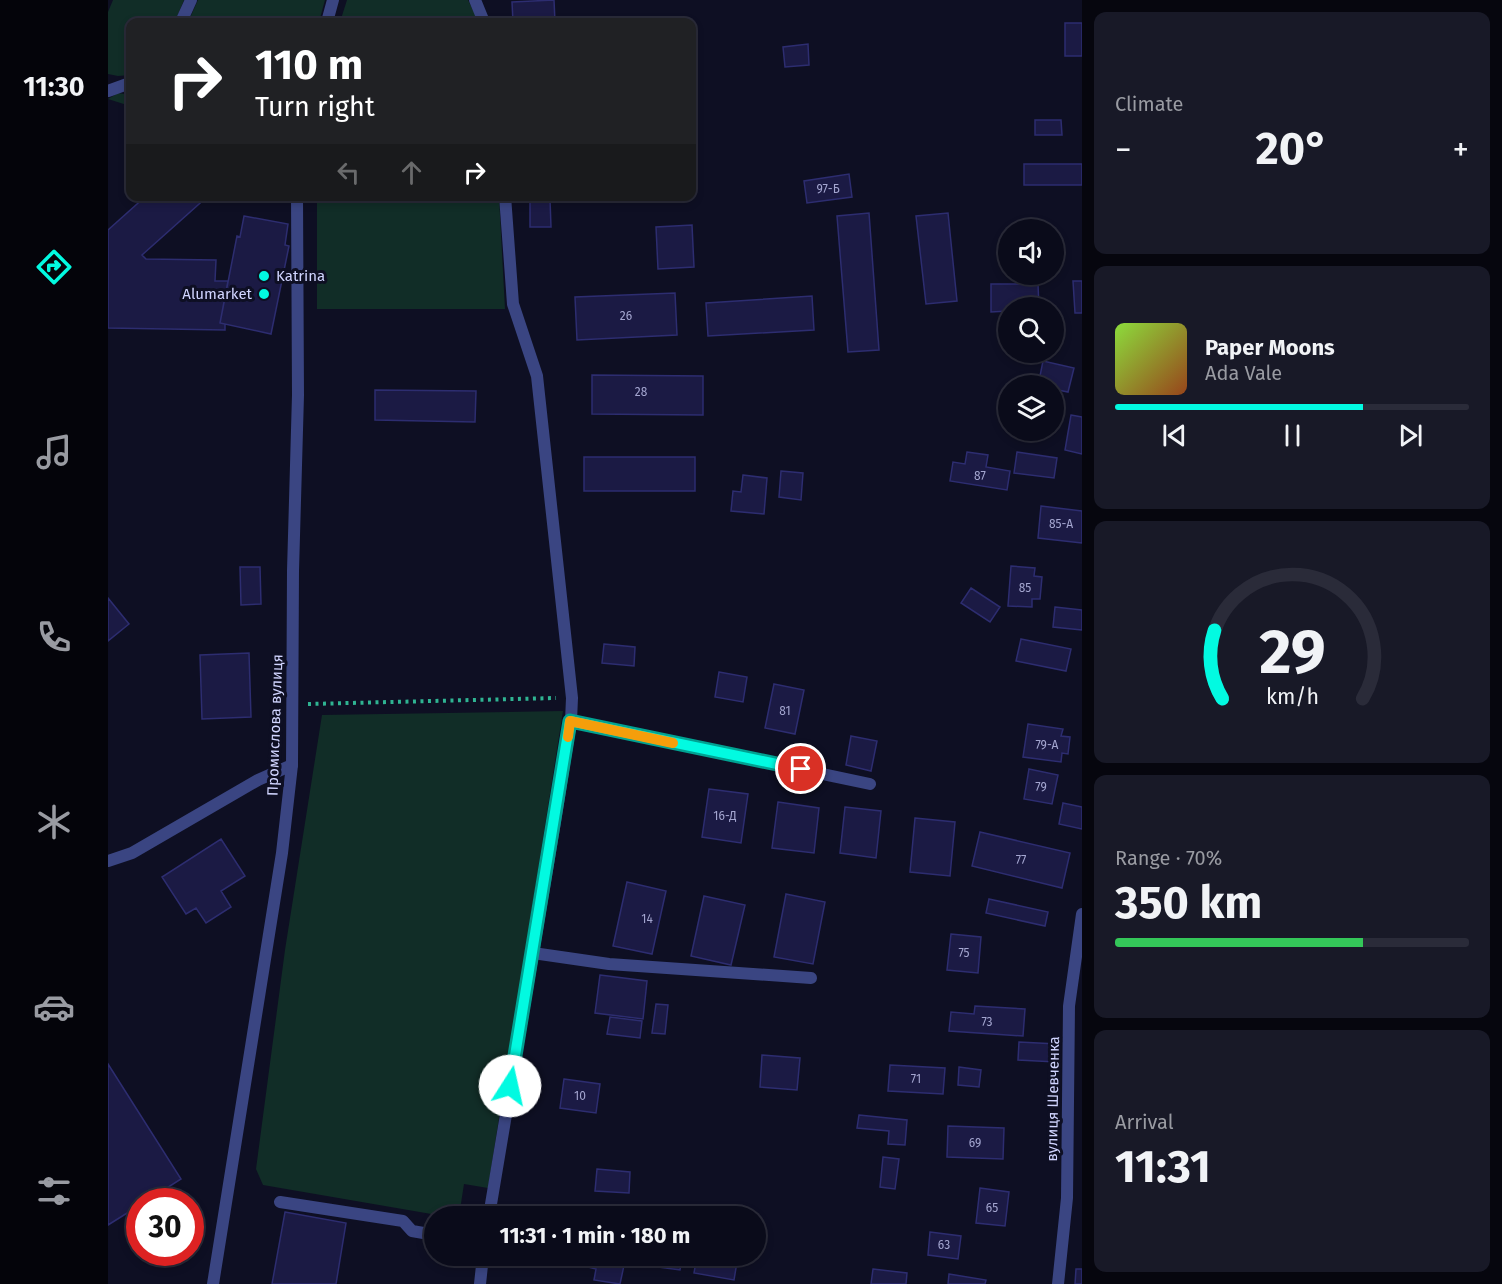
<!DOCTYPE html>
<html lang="en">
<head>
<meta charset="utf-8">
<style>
  body { margin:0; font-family:"Fira Sans",sans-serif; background:#181927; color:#f1f3f6; height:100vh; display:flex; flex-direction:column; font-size:22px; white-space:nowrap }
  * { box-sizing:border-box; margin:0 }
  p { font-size:20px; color:#999ba2 }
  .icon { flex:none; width:33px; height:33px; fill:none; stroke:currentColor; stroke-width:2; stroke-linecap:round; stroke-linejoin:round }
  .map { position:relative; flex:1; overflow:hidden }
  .panel { display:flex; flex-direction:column; gap:12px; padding:12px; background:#06060e; width:420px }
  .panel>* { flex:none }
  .banner { position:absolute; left:18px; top:18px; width:570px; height:183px; border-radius:12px; box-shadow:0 3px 9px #0003,0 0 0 2px #2a2b39; background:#202124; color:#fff; overflow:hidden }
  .tools { position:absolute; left:890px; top:219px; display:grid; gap:12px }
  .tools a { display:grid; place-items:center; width:66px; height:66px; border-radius:50%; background:#0a0b1a; box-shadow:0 3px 9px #0003,0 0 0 2px #2a2b39; font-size:30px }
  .speed { position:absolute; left:18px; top:1188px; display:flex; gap:12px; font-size:30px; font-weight:700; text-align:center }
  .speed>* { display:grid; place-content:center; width:78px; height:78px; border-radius:50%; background:#0a0b1a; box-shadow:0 3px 9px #0003,0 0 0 2px #2a2b39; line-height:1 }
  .speed .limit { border:9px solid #d22; background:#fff; color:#111 }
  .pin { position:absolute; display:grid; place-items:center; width:51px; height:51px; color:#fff; margin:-26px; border:3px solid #fff; border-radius:50%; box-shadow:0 2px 6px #0007 }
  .me { position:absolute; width:66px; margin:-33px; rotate:10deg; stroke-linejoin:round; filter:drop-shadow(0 0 4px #0008) }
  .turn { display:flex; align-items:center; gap:21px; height:126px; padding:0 30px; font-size:27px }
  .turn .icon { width:78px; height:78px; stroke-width:2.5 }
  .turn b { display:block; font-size:42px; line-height:51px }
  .lanes { display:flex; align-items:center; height:57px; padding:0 30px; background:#0003; justify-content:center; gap:30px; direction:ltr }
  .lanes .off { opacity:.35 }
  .big { font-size:45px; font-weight:700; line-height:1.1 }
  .panel .card { flex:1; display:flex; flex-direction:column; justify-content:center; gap:9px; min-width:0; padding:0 21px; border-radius:12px; background:#181927 }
  .panel .dial { align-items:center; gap:0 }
  .dial svg { height:156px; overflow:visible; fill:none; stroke:#2a2b39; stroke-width:7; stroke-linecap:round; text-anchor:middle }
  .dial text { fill:#f1f3f6; stroke:none }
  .song { display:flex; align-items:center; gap:18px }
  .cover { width:72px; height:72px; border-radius:9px; background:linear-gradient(135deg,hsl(90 70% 55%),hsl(20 70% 35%)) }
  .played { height:6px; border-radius:3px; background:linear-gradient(90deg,#02fae1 70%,#2a2b39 70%) }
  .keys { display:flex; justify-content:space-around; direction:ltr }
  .heat { display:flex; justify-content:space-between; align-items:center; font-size:33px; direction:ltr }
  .charge { height:9px; border-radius:4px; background:linear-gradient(90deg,#34c759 70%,#2a2b39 0) }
  .trip { position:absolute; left:316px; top:1206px; width:342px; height:60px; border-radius:30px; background:#0a0b1a; box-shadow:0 3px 9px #0003,0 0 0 2px #2a2b39; font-weight:700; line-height:60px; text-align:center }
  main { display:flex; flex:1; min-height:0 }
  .menu { display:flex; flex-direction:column; width:108px; justify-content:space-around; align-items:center; background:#04040a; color:#999ba2 }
  .menu .icon { width:42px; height:42px }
  .menu .on { color:#02fae1 }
  .menu b { font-size:27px; color:#f1f3f6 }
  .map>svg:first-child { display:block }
</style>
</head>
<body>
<main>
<nav class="menu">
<b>11:30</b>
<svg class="icon on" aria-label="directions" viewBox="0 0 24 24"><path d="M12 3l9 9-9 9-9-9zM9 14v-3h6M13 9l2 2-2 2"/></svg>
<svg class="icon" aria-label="music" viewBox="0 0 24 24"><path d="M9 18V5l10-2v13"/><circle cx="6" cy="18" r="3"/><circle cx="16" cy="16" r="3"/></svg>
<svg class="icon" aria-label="phone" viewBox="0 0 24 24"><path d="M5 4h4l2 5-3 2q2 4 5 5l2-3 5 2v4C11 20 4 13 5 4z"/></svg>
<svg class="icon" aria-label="climate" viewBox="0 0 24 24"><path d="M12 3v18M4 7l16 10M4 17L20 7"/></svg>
<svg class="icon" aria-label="car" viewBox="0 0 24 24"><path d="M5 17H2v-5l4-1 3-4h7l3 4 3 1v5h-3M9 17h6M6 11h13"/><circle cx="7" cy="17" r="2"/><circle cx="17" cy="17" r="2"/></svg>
<svg class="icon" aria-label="filters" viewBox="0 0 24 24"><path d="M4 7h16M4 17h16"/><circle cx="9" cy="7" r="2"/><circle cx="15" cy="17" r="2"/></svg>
</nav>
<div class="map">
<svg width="974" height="1284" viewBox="0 0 974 1284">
  <rect width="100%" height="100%" fill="#0e0f23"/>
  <!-- green -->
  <path fill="#112d27" d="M5 0H76L67 22H22V75L10 76 0 74V12Z
    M90 0H217L211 22H80Z
    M239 0H360L371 22H232Z
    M10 93 22 95V106L0 99Z
    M209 197H391L397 309H209Z
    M455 711 380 1188 356 1184 351 1216H335L155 1185 148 1169 177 950 214 715Z"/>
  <!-- building -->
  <path fill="#1b1a44" stroke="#2d2d70" stroke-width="1.5" d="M446 0 447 22H405L404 2Z
    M957 23H974V56H957Z
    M700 44 701 65 677 67 675 47Z
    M927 120H953L954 135H927Z
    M916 164H974V185H916Z
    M741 174 744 197 699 203 696 181Z
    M38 196H100L34 255 38 259 108 260 107 281H120L112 323 117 324V330L0 328V230Z
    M422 199H442L443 227H422Z
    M761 213 771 350 740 352 729 216Z
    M840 213 849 301 818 304 808 216Z
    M136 216 180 224 177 245 181 246 163 334 112 323 129 236 132 237Z
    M584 225 586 267 550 269 548 227Z
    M965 281H974V313H967Z
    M883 284H930L931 308H900V311L883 312Z
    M567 293 569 335 469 340 467 297Z
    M704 296 706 330 600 336 598 303Z
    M935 361 966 368 960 392 945 389V386H930Z
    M484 375 595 376V415L484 414Z
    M267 390 368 391 367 422 267 420Z
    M963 415 974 417V454L957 450Z
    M859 452 880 455 878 467 902 471 899 490 842 481 845 462 857 464Z
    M909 452 949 458 946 478 906 473Z
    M476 457H587V491H476Z
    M673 471 695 473 693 500 671 497Z
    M635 475 659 478 656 514 623 511 625 491 633 492Z
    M933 506 974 511V543L930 538Z
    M903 566 927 568 926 576 934 577 932 599H924V607L900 606Z
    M132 567H152L153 604 133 605Z
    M863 588 892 607 882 622 853 603Z
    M0 598 21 624 0 641Z
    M947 607 974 610V630L945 627Z
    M913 639 963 649 958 671 908 661Z
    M496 644 527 647 526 666 494 663Z
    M141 653 143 717 94 719 92 655Z
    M611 672 639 677 635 702 607 697Z
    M666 684 696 690 687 734 657 728Z
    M920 724 955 729 953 736 962 737 960 754 954 753 953 762 915 757Z
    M743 736 769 741 763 771 738 765Z
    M921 769 950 775 944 804 916 799Z
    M601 789 640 794 633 843 594 837Z
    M670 802 711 808 706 853 664 848Z
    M955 803 974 807V829L951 824Z
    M737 807 773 811 768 858 732 853Z
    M807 818 847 822 842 876 802 872Z
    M872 832 962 853 954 888 864 866Z
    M113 839 137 876 113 891 123 907 98 923 88 908 78 914 54 877Z
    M519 882 558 891 544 954 505 946Z
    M678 894 717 902 705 964 666 957Z
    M596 896 637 905 623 965 583 956Z
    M881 899 940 912 937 926 878 913Z
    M843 934 873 937 870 973 839 970Z
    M492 975 539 981 535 1019 487 1013Z
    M548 1004 560 1005 557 1034 544 1033Z
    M867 1006 917 1009 915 1036 841 1031 843 1012 866 1014Z
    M502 1017 534 1021 532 1038 499 1034Z
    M911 1042 949 1044 948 1062 910 1060Z
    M654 1055 692 1058 689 1090 652 1087Z
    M0 1064 73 1179 37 1202H32V1205L0 1225Z
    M782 1065 837 1068 835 1094 780 1091Z
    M851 1067 873 1070 871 1087 850 1085Z
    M456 1079 492 1084 488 1113 452 1108Z
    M751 1115 799 1120 797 1145 780 1144 781 1131 749 1128Z
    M840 1126 896 1128 895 1159 839 1157Z
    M775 1157 791 1159 787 1189 772 1187Z
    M489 1169 522 1172 521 1193 487 1191Z
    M872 1188 901 1192 897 1226 868 1223Z
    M177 1212 238 1223 228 1284H164Z
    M822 1232 853 1236 850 1259 820 1255Z
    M474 1256H518L512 1284 486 1280 488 1269 472 1265Z
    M537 1256H574L572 1270 536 1265Z
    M589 1256H630L626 1280 586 1273Z
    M765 1269 799 1273 798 1284H763Z
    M968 1269H974V1284H967Z
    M841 1274 878 1280 877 1284H840Z"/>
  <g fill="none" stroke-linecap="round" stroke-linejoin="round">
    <!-- path -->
    <path stroke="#2fb492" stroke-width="4" stroke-dasharray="3 4.5" stroke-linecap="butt" d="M200 704 448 698"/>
    <!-- service -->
    <path stroke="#3a4582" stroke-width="12" d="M73 22 83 0
      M0 91 22 83
      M463 721 762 784
      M0 861 24 853 150 780 184 765
      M425 953 501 964 703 978
      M172 1202 295 1221 304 1231 327 1235"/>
    <!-- minor -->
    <path stroke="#3a4582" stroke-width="12" d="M367 0 376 22
      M219 22 225 0
      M381 1216 447 822 463 721 464 698 429 376 405 304 397 196
      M105 1284 174 853 184 765 185 571 190 395 189 196
      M372 1284 375 1256"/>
    <!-- tertiary -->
    <path stroke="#3a4582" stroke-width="12" d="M950 1284 959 1198 961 1006 974 914"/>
  </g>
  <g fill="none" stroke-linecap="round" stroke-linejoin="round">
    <defs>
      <path id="route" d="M402 1086 462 721 693 769"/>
    </defs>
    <!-- route casing -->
    <use href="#route" stroke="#01a292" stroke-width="15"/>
    <!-- route -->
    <use href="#route" stroke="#02fae1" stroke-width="10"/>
    <!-- slow -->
    <path stroke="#f59e0b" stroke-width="10" d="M460 737 462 721 565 743"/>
  </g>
  <!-- markers -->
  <g fill="#02fae1" stroke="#0e0f23" stroke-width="2">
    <circle cx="156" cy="276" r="6"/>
    <circle cx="156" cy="294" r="6"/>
  </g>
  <g text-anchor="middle" stroke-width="6" stroke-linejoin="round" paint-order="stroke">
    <!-- number labels -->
    <g font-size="12" fill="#a4a6d0">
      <text x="720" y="193">97-Б</text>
      <text x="518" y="320">26</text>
      <text x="533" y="396">28</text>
      <text x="872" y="480">87</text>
      <text x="953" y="528">85-А</text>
      <text x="917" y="592">85</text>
      <text x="677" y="715">81</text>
      <text x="939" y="749">79-А</text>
      <text x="933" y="791">79</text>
      <text x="617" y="820">16-Д</text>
      <text x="913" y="864">77</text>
      <text x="539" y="923">14</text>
      <text x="856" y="957">75</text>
      <text x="879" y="1026">73</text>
      <text x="808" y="1083">71</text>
      <text x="472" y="1100">10</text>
      <text x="867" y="1147">69</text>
      <text x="884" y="1212">65</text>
      <text x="836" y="1249">63</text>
    </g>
    <!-- poi labels -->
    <g font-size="15" fill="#d1d5ff" stroke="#0e0f23" text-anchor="start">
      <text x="168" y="281">Katrina</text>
      <text x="144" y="299" text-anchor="end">Alumarket</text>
    </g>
    <!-- street labels -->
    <g font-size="15" fill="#d1d5ff" stroke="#0e0f23">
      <text transform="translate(167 725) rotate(-88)" y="5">Промислова вулиця</text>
      <text transform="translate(945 1099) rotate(-89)" y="5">вулиця Шевченка</text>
    </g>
  </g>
</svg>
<div class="tools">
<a><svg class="icon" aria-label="sound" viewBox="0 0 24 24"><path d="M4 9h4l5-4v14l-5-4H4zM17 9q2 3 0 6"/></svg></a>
<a><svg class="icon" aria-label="search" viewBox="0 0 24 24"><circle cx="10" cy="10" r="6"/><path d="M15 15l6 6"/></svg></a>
<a><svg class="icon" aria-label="layers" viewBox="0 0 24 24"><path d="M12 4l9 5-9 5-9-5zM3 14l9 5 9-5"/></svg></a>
</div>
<div class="speed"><div class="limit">30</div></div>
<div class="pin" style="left:693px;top:769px;background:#d93025"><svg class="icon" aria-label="arrive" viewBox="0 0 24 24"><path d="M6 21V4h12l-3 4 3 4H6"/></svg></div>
<svg class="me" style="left:402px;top:1086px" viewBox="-20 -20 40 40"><circle r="19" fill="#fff"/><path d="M0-13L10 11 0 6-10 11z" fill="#02fae1"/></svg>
<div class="trip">11:31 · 1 min · 180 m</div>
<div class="banner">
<div class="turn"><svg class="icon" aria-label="right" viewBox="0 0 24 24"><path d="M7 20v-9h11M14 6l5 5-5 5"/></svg><div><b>110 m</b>Turn right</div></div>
<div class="lanes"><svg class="icon off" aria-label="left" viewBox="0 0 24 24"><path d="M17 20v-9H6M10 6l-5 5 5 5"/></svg><svg class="icon off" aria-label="ahead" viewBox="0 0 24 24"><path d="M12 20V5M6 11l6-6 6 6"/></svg><svg class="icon" aria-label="right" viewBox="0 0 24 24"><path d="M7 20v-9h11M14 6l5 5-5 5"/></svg></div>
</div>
</div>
<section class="panel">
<div class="card"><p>Climate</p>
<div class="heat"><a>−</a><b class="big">20°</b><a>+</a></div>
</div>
<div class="card">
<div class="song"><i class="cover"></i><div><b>Paper Moons</b><p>Ada Vale</p></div></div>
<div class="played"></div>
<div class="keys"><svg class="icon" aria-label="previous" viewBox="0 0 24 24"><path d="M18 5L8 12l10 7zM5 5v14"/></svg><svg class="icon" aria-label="pause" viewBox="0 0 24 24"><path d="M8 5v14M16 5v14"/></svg><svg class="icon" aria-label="next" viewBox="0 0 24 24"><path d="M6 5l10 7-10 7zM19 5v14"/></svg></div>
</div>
<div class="card dial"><svg viewBox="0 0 100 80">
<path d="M14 69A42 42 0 1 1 86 69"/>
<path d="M14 69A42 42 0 0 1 10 34" stroke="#02fae1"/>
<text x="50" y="56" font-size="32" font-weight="700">29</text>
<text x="50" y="72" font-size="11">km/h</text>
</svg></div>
<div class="card"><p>Range · 70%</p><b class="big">350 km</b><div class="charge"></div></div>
<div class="card"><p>Arrival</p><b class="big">11:31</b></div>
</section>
</main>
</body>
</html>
